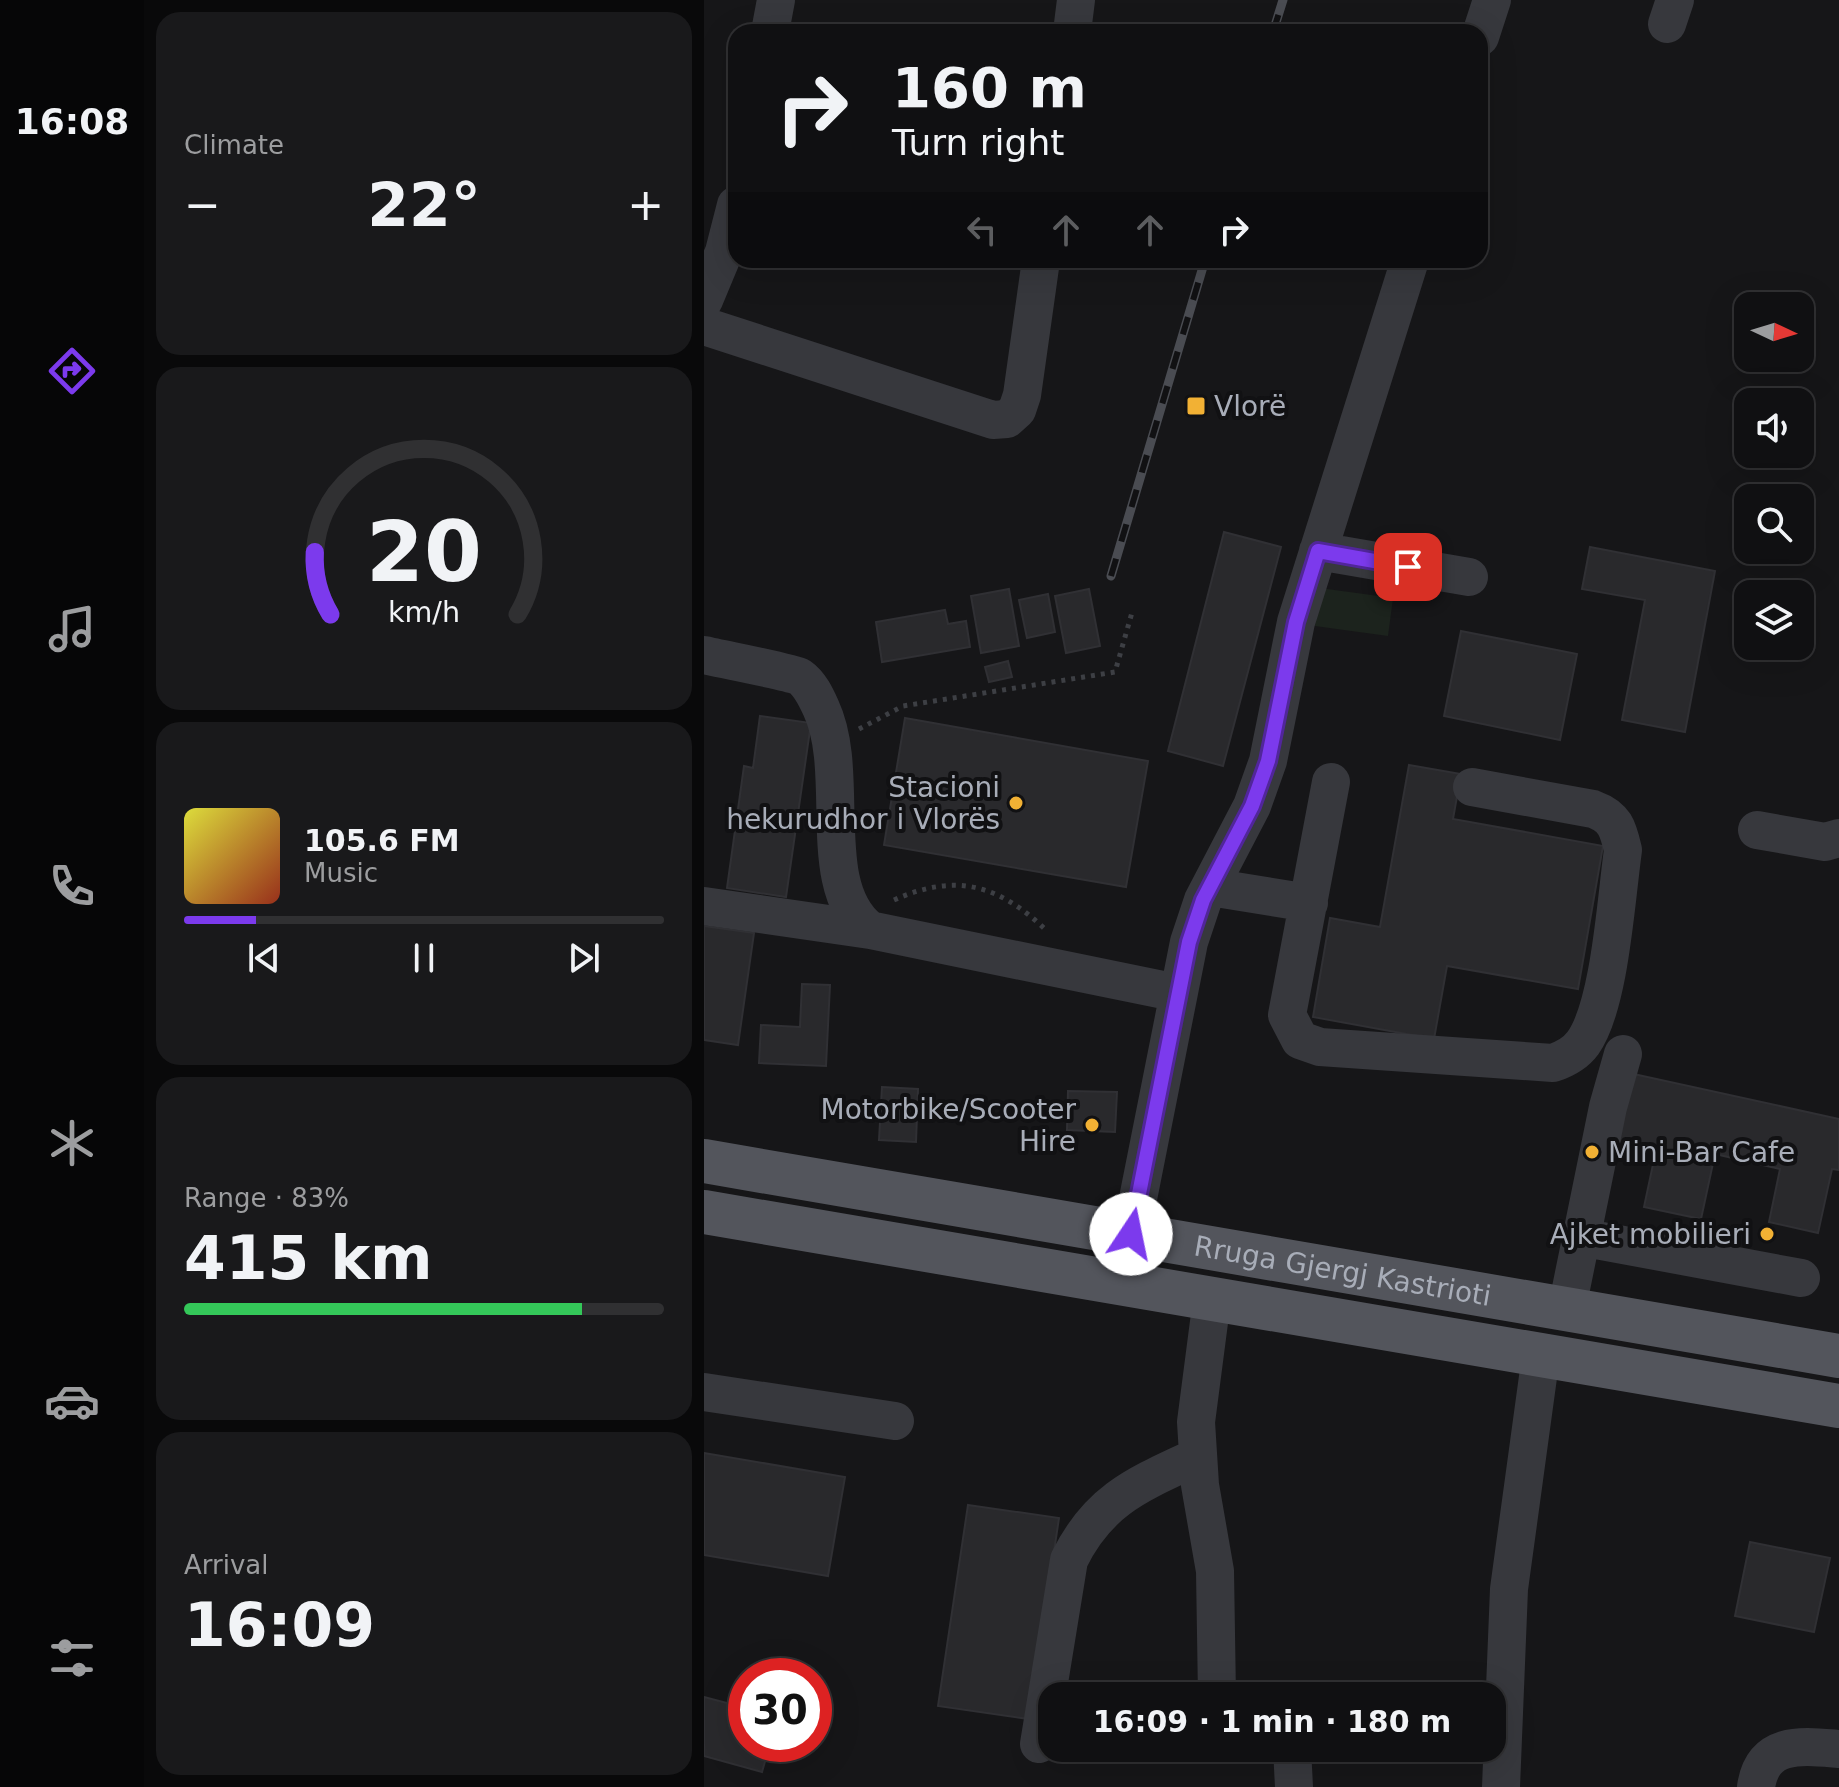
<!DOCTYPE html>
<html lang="en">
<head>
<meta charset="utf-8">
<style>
  body { margin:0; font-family:"DejaVu Sans",sans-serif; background:#19191b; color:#f1f3f6; height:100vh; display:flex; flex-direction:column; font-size:30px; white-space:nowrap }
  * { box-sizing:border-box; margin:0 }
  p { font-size:26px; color:#9c9d9f }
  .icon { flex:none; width:44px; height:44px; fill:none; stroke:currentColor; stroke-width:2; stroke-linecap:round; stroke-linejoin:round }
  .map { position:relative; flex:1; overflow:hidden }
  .panel { display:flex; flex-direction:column; gap:12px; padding:12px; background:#09090a; width:560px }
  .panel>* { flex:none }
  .banner { position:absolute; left:24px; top:24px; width:760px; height:244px; border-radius:24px; box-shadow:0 8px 32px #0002,0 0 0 2px #303032; background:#101012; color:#f1f3f6; overflow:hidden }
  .needle { width:52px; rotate:94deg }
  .controls { position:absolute; left:1030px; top:292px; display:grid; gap:16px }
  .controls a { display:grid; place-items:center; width:80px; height:80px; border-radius:16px; background:#101012; box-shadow:0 8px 32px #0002,0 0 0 2px #303032; font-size:40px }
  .speed { position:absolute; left:24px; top:1658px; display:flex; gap:16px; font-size:40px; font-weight:700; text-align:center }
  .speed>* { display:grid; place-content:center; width:104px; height:104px; border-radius:50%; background:#101012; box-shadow:0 8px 32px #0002,0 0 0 2px #303032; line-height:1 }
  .speed .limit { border:12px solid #d22; background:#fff; color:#111 }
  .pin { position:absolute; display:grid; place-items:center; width:68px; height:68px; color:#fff; margin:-34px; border-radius:16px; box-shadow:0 4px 12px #0006 }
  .me { position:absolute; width:88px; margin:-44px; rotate:11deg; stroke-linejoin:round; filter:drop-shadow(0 0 6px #0008) }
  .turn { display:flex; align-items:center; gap:28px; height:168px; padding:0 32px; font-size:36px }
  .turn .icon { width:104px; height:104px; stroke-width:2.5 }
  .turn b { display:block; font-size:56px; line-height:68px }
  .lanes { display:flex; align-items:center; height:76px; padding:0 32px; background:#0003; justify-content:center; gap:40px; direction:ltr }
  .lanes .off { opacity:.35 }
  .big { font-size:60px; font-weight:700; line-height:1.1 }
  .panel .tile { flex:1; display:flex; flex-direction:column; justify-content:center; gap:12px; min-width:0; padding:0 28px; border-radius:24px; background:#19191b }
  .panel .dial { align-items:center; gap:0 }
  .dial svg { height:208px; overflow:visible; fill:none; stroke:#303032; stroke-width:7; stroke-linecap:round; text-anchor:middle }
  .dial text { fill:#f1f3f6; stroke:none }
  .song { display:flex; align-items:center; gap:24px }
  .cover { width:96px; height:96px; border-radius:12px; background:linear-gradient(135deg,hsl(60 70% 55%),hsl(10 70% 35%)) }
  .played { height:8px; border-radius:4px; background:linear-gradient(90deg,#7c3aed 15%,#303032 15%) }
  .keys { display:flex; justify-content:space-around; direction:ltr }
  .heat { display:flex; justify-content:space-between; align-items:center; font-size:44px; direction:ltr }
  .charge { height:12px; border-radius:6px; background:linear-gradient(90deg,#34c759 83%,#303032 0) }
  .trip { position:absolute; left:334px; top:1682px; width:468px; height:80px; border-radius:24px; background:#101012; box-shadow:0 8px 32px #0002,0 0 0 2px #303032; font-weight:700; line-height:80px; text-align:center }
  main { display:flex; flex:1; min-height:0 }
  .tab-bar { display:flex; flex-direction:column; width:144px; justify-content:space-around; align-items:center; background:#060607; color:#9c9d9f }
  .tab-bar .icon { width:56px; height:56px }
  .tab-bar .current { color:#7c3aed }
  .tab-bar b { font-size:36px; color:#f1f3f6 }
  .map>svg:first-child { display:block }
</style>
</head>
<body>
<main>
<nav class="tab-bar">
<b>16:08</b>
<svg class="icon current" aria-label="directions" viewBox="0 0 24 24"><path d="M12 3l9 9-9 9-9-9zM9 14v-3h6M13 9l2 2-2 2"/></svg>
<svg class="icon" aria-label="music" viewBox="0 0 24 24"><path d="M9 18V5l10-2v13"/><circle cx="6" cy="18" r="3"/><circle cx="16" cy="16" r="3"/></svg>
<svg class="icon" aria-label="phone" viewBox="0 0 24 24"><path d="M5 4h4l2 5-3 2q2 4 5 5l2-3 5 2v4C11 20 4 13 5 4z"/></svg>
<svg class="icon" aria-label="climate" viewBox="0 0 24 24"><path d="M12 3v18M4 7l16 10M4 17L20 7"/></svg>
<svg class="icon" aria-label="car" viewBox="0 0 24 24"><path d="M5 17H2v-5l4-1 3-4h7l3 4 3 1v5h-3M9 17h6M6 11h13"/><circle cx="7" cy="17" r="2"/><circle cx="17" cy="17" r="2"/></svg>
<svg class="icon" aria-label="filters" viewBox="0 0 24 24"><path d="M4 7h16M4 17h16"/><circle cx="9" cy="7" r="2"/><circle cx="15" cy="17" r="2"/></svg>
</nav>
<section class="panel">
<div class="tile"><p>Climate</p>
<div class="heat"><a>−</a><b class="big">22°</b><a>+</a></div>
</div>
<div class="tile dial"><svg viewBox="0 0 100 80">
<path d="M14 69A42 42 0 1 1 86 69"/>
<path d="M14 69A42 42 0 0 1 8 45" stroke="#7c3aed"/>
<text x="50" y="56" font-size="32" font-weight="700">20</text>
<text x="50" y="72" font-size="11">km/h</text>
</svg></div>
<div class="tile">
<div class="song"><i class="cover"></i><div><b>105.6 FM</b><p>Music</p></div></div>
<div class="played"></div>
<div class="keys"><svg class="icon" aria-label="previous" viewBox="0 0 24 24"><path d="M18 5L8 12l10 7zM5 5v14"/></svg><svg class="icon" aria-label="pause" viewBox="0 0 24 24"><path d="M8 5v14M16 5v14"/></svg><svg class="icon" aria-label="next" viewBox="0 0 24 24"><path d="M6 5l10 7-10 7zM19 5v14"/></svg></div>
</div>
<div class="tile"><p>Range · 83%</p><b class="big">415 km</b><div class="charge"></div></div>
<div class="tile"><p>Arrival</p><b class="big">16:09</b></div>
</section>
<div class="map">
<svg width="1135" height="1787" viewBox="0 0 1135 1787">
  <rect width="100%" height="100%" fill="#161618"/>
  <!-- green -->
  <path fill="#1c231d" d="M616 588 689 598 684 636 611 626Z"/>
  <!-- building -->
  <path fill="#29292c" stroke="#303034" stroke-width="2" d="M520 532 577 547 519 766 464 751Z
    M886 547 1011 571 981 732 918 720 941 600 878 589Z
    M305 589 315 646 277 653 267 596Z
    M385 589 396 646 362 653 351 596Z
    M344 594 351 632 323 638 315 600Z
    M241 610 244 624 262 621 266 647 178 662 172 622Z
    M757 631 873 654 856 740 740 716Z
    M304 661 308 677 285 682 281 667Z
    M56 716 107 723 82 897 23 888 40 766 49 768Z
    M201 718 444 761 422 887 180 845Z
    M705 765 757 774 749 819 899 846 874 989 743 966 730 1039 609 1017 626 918 676 927Z
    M0 926 50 933 34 1045 0 1040Z
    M98 984 126 985 122 1066 55 1063 57 1025 96 1027Z
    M925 1073 1135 1119V1170L1128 1169 1114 1233 1065 1222 1076 1169 1011 1154 997 1219 940 1207 951 1155 909 1147Z
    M178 1087 214 1089 212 1142 175 1140Z
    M364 1091 413 1092 411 1132 363 1130Z
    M0 1453 141 1477 124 1576 0 1555Z
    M264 1505 355 1518 325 1719 234 1706Z
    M1046 1542 1126 1558 1110 1632 1031 1616Z
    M0 1697 42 1708V1744H66L58 1772 0 1756Z"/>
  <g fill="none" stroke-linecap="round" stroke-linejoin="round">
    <!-- path -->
    <path stroke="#3d3f44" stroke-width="5" stroke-dasharray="4 6" stroke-linecap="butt" d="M155 729 199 706 411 672 429 609
      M190 900C253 872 295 885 343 931"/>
    <!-- minor -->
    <path stroke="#37383d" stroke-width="38" d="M963 24 971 0
      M66 32 72 0
      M368 32 372 0
      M776 37 788 0
      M0 300 20 252 32 205
      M0 326 289 420 303 419 313 410 318 395 337 260
      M614 551 765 577
      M0 655C16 659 87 672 96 677 106 684 112 697 117 708 148 774 109 887 166 930L474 993
      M627 782 583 1015 596 1040 616 1047 849 1063C861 1059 871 1054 879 1043 906 1005 912 899 919 850 914 828 911 817 889 809L768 787
      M1053 830 1121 842 1135 838
      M506 887 605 903
      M0 906 166 930
      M427 1234 485 942 499 900 548 806 564 761 592 622 706 260
      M876 1237 1097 1278
      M508 1299 492 1422 496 1485 511 1571 513 1696
      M863 1308 904 1107 919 1054
      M0 1392 191 1421
      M335 1744 365 1560C395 1499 435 1484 493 1457
      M588 1748 590 1787
      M797 1787 805 1589 837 1355
      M1052 1787C1059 1740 1099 1746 1135 1749"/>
    <!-- major -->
    <g stroke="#53555c" stroke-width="44">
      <path id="s1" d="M0 1161 1135 1356"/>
      <path d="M0 1212 1135 1406"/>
    </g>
    <defs>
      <path id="rail" d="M569 32 579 0
        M407 576 501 260"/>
    </defs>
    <!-- rail casing -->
    <use href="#rail" stroke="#4a4c52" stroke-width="9"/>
    <!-- rail -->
    <use href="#rail" stroke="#111113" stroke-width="6" stroke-dasharray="18" stroke-linecap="butt"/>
  </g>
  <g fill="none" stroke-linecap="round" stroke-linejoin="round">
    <defs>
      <path id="route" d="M427 1234 485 942 499 900 548 806 564 761 592 622 614 551 704 567"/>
    </defs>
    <!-- route casing -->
    <use href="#route" stroke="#51269a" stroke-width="20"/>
    <!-- route -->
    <use href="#route" stroke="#7c3aed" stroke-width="14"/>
  </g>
  <!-- markers -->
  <g fill="#f2b134" stroke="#111113" stroke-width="3">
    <rect x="482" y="396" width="20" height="20" rx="4"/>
    <circle cx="312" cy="803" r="8"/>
    <circle cx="388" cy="1125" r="8"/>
    <circle cx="888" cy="1152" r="8"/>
    <circle cx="1063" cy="1234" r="8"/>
  </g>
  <g text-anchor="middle" stroke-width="8" stroke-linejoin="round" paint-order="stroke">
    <!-- poi labels -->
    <g font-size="28" fill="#a8adb8" stroke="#111113" text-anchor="end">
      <text x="510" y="416" text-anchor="start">Vlorë</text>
      <text x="296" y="797">Stacioni<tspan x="296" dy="32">hekurudhor i Vlorës</tspan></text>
      <text x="372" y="1119">Motorbike/Scooter<tspan x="372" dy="32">Hire</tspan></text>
      <text x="904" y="1162" text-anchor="start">Mini-Bar Cafe</text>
      <text x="1047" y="1244">Ajket mobilieri</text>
    </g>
    <!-- street labels -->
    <g font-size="28" fill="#a8adb8" stroke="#111113">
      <text dy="10" stroke="none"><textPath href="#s1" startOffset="648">Rruga Gjergj Kastrioti</textPath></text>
    </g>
  </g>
</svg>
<div class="controls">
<a><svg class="needle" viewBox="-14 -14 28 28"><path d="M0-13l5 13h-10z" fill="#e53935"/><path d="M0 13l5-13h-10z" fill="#9c9d9f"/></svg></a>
<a><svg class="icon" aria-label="sound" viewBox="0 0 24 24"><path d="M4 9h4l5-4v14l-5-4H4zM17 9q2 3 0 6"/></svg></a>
<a><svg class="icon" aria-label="search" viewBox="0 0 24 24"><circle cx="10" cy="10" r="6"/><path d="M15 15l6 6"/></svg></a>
<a><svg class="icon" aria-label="layers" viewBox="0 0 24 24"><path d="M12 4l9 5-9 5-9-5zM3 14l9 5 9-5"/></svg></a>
</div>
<div class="speed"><div class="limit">30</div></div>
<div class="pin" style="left:704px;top:567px;background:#d93025"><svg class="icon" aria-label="arrive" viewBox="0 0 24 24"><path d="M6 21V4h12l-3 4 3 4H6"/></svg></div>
<svg class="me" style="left:427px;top:1234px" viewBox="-20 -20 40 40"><circle r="19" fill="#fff"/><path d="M0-13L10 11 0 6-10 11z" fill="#7c3aed"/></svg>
<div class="trip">16:09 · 1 min · 180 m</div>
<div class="banner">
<div class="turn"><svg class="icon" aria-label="right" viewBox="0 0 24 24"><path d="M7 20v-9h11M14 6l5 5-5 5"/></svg><div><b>160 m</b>Turn right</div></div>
<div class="lanes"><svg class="icon off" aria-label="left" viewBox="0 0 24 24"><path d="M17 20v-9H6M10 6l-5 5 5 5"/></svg><svg class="icon off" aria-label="ahead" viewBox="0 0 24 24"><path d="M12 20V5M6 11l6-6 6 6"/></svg><svg class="icon off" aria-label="ahead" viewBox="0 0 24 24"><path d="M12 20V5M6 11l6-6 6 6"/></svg><svg class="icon" aria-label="right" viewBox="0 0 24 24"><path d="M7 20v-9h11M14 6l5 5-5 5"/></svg></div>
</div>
</div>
</main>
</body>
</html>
